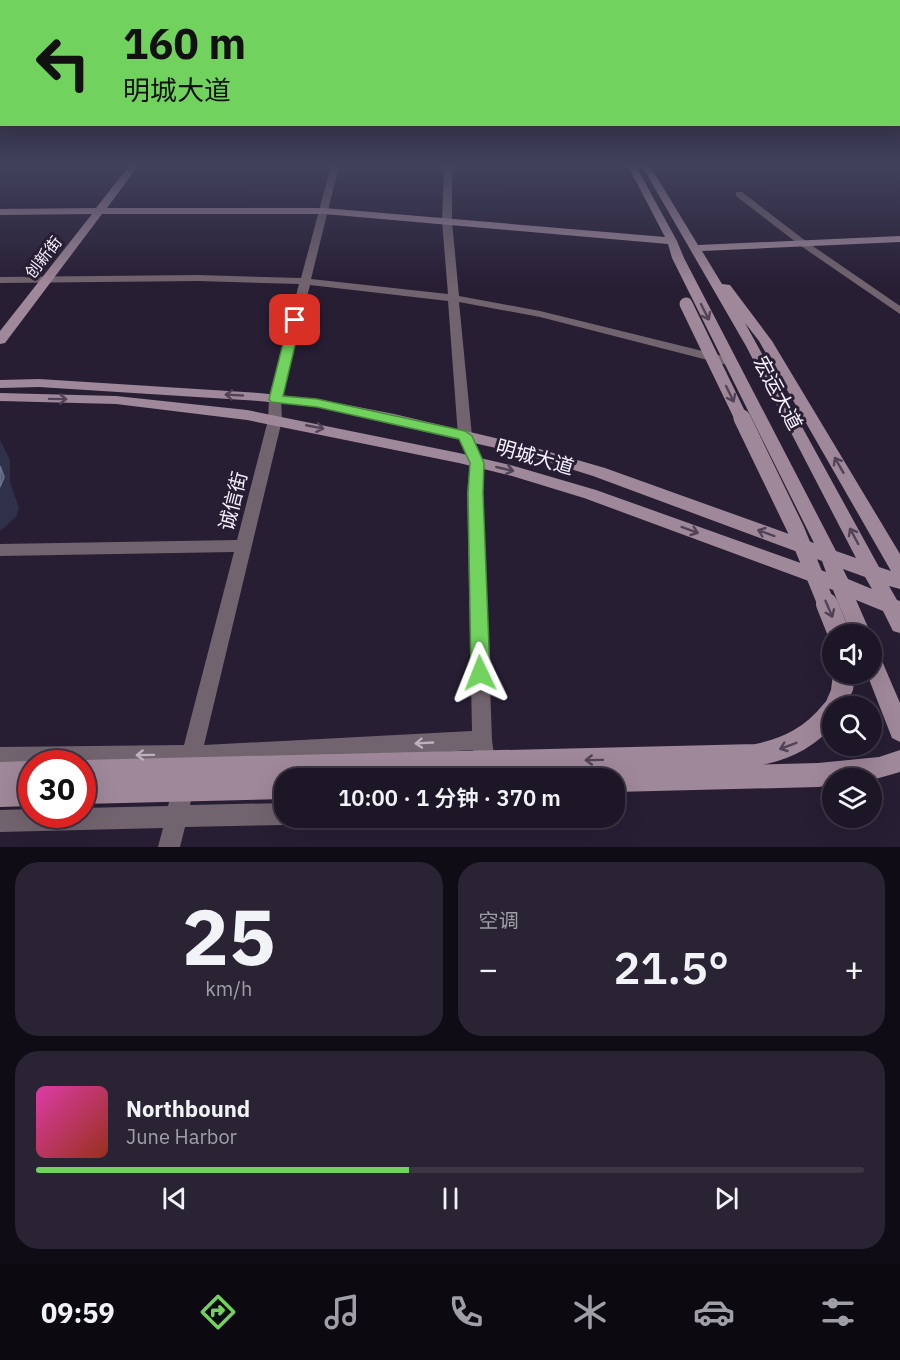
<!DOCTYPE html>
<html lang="zh">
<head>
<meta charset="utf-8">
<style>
  body { margin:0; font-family:"IBM Plex Sans","Noto Sans SC",sans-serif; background:#2a2333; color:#f1f3f6; height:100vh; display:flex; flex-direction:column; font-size:22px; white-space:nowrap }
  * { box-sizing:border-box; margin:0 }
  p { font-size:20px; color:#a09fa7 }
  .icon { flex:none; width:33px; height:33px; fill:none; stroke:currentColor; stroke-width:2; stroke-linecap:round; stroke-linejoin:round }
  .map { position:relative; height:847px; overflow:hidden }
  .drawer { display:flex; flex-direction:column; gap:15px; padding:15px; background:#100c15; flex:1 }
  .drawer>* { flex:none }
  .top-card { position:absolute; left:0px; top:0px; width:900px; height:126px; box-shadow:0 6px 24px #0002,0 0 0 2px #3b3544; background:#71d35e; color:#111; overflow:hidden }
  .controls { position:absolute; left:822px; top:624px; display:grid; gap:12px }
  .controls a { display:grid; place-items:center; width:60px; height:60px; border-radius:50%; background:#1d1627; box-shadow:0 6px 24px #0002,0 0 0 2px #3b3544; font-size:30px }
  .speed { position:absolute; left:18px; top:750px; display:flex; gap:12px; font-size:30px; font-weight:700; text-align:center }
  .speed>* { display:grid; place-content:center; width:78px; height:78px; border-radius:50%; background:#1d1627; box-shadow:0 6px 24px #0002,0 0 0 2px #3b3544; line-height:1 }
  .speed .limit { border:9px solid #d22; background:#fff; color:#111 }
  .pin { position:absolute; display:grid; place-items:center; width:51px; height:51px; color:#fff; margin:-26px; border-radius:12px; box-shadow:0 3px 9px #0006 }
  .me { position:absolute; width:66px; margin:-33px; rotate:358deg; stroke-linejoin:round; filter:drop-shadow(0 0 4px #0008) }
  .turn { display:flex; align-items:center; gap:21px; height:126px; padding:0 24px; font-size:27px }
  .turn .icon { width:78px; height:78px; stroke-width:2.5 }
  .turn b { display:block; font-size:42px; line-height:51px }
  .big { font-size:45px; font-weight:600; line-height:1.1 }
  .drawer .card { flex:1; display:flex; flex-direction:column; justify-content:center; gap:9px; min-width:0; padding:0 21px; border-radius:24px; background:#2a2333 }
  .drawer .dial { align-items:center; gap:0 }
  .dial b { font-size:78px; line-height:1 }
  .song { display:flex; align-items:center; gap:18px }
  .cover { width:72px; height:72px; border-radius:9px; background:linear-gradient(135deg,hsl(320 70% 55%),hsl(10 70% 35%)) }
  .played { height:6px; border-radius:3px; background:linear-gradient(90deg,#71d35e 45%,#3b3544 45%) }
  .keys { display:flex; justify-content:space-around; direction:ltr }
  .heat { display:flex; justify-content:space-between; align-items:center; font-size:33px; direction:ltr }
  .drawer .tiles { flex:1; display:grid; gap:15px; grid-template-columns:1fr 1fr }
  .card:last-child { grid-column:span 2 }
  .trip { position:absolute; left:274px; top:768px; width:351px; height:60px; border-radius:24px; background:#1d1627; box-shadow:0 6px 24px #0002,0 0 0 2px #3b3544; font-weight:600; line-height:60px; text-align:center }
  .menu { display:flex; height:96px; justify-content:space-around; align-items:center; background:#0c0910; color:#a09fa7 }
  .menu .icon { width:42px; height:42px }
  .menu .on { color:#71d35e }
  .menu b { font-size:27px; color:#f1f3f6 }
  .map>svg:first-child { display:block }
</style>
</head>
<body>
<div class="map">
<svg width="900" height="847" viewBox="0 0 900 847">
  <rect width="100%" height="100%" fill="#271e34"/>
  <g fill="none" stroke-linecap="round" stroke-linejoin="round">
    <!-- street -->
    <path fill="#72646e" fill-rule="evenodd" d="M331 166H339L311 279 448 294 442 221 444 166H452V221L459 296 540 311 735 359 737 362 731 366 540 317 459 302 472 436 484 463 483 493 492 740 497 778H477L473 750 200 766 190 805 285 803V818H295L293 822 285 825 185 827 180 847H158L163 828 0 832V810L32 809V814H82V808L168 806 179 765 32 764V766L0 767V747L184 745 234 552 0 556V544L237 540 268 420 269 399 299 284 198 281 0 283V277L198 275 301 278ZM310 285 448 301 458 436 470 463 467 493 472 731 204 745 282 420 281 399Z
      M736 192H742L807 242 900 306V314L801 246 736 196Z"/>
    <!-- secondary -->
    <path fill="#9f8899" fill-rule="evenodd" d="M129 166H138L107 208H324L665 237 628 166H636L677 241 684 258 836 551 856 558 746 346 642 166H650L698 245 900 236V242L702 251 722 284 730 285 772 341 900 554V589L889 586 897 600 900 601V633L893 631 883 611 856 600 871 634H851L833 590 584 498 512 476 459 463 247 420 116 404 0 401V393L116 396 247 410 459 453 514 466 596 490 826 572 822 561 593 476 526 455 317 407 259 401 39 387 0 388V380L39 379 259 393 317 399 394 414 529 446 605 468 814 543 672 258 668 244 324 214H102L5 343 0 344V331L92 214 0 215V209L96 208ZM745 323 759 341 891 571 879 567ZM843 569 865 577 872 589 848 579Z
      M872 651 879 654 900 703V742L892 738 867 674H872Z
      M833 674H855L853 690 846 706H832V715L827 713 824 706 831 690Z
      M900 750V772L872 780 832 778V785L818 787 615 792V778H604L607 772 615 768 818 763 879 757Z
      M32 761 39 764H32V806L0 807V762Z"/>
    <!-- secondary-bridge-far2 -->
    <path stroke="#9f8899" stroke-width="13" d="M686 304 742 420"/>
    <!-- secondary-bridge-far1 -->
    <path stroke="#9f8899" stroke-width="17" d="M742 418 796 530 827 606"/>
    <!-- secondary-bridge -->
    <path stroke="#9f8899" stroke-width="22" d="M827 604 839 634
      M82 771 756 755C788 749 812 736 832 711
      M82 793 285 788"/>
  </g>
  <!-- shaded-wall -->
  <path fill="#2f314b" d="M0 440 10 460V482L19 508 16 517 0 531Z"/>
  <!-- building -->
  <path fill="#555c77" stroke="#6e738c" stroke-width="1.5" d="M0 466 4 477 0 487Z"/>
  <!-- one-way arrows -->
  <defs><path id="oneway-shaft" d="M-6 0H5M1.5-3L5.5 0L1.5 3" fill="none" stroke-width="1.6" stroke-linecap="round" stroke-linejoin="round" transform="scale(1.5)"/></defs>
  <g stroke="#514357">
    <use href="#oneway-shaft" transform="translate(705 312) rotate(63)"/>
    <use href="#oneway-shaft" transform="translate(730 394) rotate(64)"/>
    <use href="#oneway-shaft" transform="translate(234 395) rotate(-177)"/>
    <use href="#oneway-shaft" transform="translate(58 399) rotate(1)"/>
    <use href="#oneway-shaft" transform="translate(315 427) rotate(11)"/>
    <use href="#oneway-shaft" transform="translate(839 465) rotate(-120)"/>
    <use href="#oneway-shaft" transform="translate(505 469) rotate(13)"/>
    <use href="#oneway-shaft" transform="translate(690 530) rotate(20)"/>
    <use href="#oneway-shaft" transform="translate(766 533) rotate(-160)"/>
    <use href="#oneway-shaft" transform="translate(854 536) rotate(-118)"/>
    <use href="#oneway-shaft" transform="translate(829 609) rotate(67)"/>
    <use href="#oneway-shaft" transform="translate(788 746) rotate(159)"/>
    <use href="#oneway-shaft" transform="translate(594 760) rotate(179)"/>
  </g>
  <g stroke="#bbb2bd">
    <use href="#oneway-shaft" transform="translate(424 743) rotate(177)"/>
    <use href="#oneway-shaft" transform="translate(145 755) rotate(179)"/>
  </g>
  <!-- sky -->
  <linearGradient id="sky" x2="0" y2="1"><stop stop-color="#15101d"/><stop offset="0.58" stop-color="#41415c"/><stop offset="1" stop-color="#41415c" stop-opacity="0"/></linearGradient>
  <rect width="900" height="285" fill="url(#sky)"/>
  <!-- route -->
  <path fill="#71d35e" stroke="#49893d" stroke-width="1.5" d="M295 317 301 320 283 396 317 399 465 431 472 436 484 463 483 493 490 673 487 679 480 681 474 679 471 673 468 493 470 463 459 439 317 407 271 402 269 399 289 320Z"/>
  <g text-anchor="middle" stroke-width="6" stroke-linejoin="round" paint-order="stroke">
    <!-- far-street labels -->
    <g font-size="16" fill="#f7f2fe" stroke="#271e34">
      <text transform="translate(43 257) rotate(-52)" y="6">创新街</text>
    </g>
    <!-- street labels -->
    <g font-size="20" fill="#f7f2fe" stroke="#271e34">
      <text transform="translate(778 393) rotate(62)" y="7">宏运大道</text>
      <text transform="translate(535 457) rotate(16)" y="7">明城大道</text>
      <text transform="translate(233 501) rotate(-76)" y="7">诚信街</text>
    </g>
  </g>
</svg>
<div class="controls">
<a><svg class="icon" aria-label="sound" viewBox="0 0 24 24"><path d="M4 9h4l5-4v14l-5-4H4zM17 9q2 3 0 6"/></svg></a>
<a><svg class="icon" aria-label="search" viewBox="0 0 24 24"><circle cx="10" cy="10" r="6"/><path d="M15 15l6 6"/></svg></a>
<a><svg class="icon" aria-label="layers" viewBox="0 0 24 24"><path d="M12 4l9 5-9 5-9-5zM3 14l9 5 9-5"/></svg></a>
</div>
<div class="speed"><div class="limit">30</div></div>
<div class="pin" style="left:295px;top:320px;background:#d93025"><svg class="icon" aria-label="arrive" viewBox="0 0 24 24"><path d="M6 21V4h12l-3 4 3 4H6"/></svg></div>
<svg class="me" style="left:480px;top:673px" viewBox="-20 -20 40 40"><path d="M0-17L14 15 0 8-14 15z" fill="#71d35e" stroke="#fff" stroke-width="4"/></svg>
<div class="trip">10:00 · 1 分钟 · 370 m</div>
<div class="top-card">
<div class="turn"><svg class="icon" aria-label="left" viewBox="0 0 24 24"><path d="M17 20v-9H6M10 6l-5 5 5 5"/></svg><div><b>160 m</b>明城大道</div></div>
</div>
</div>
<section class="drawer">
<div class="tiles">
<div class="card dial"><b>25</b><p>km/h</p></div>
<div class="card"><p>空调</p>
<div class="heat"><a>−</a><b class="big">21.5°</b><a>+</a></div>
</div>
<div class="card">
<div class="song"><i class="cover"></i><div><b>Northbound</b><p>June Harbor</p></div></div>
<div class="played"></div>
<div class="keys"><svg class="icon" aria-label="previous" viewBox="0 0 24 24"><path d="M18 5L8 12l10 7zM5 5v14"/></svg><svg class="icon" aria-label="pause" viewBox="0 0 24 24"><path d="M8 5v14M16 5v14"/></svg><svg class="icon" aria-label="next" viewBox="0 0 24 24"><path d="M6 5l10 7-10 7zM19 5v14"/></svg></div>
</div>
</div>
</section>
<nav class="menu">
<b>09:59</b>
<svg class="icon on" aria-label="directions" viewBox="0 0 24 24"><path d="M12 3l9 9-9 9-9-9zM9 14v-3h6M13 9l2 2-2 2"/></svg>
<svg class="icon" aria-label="music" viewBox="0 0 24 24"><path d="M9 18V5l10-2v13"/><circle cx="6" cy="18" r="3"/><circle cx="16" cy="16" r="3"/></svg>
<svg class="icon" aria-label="phone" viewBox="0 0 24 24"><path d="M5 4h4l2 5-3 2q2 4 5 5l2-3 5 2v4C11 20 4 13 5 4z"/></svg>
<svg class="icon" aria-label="climate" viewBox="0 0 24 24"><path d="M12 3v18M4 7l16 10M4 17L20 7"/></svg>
<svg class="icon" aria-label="car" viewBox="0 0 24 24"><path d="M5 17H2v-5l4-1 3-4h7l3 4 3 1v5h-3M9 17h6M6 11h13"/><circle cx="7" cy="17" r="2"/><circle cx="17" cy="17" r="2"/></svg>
<svg class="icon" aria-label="filters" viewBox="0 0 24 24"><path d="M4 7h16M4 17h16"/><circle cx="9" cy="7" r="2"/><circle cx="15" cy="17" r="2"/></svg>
</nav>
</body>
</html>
